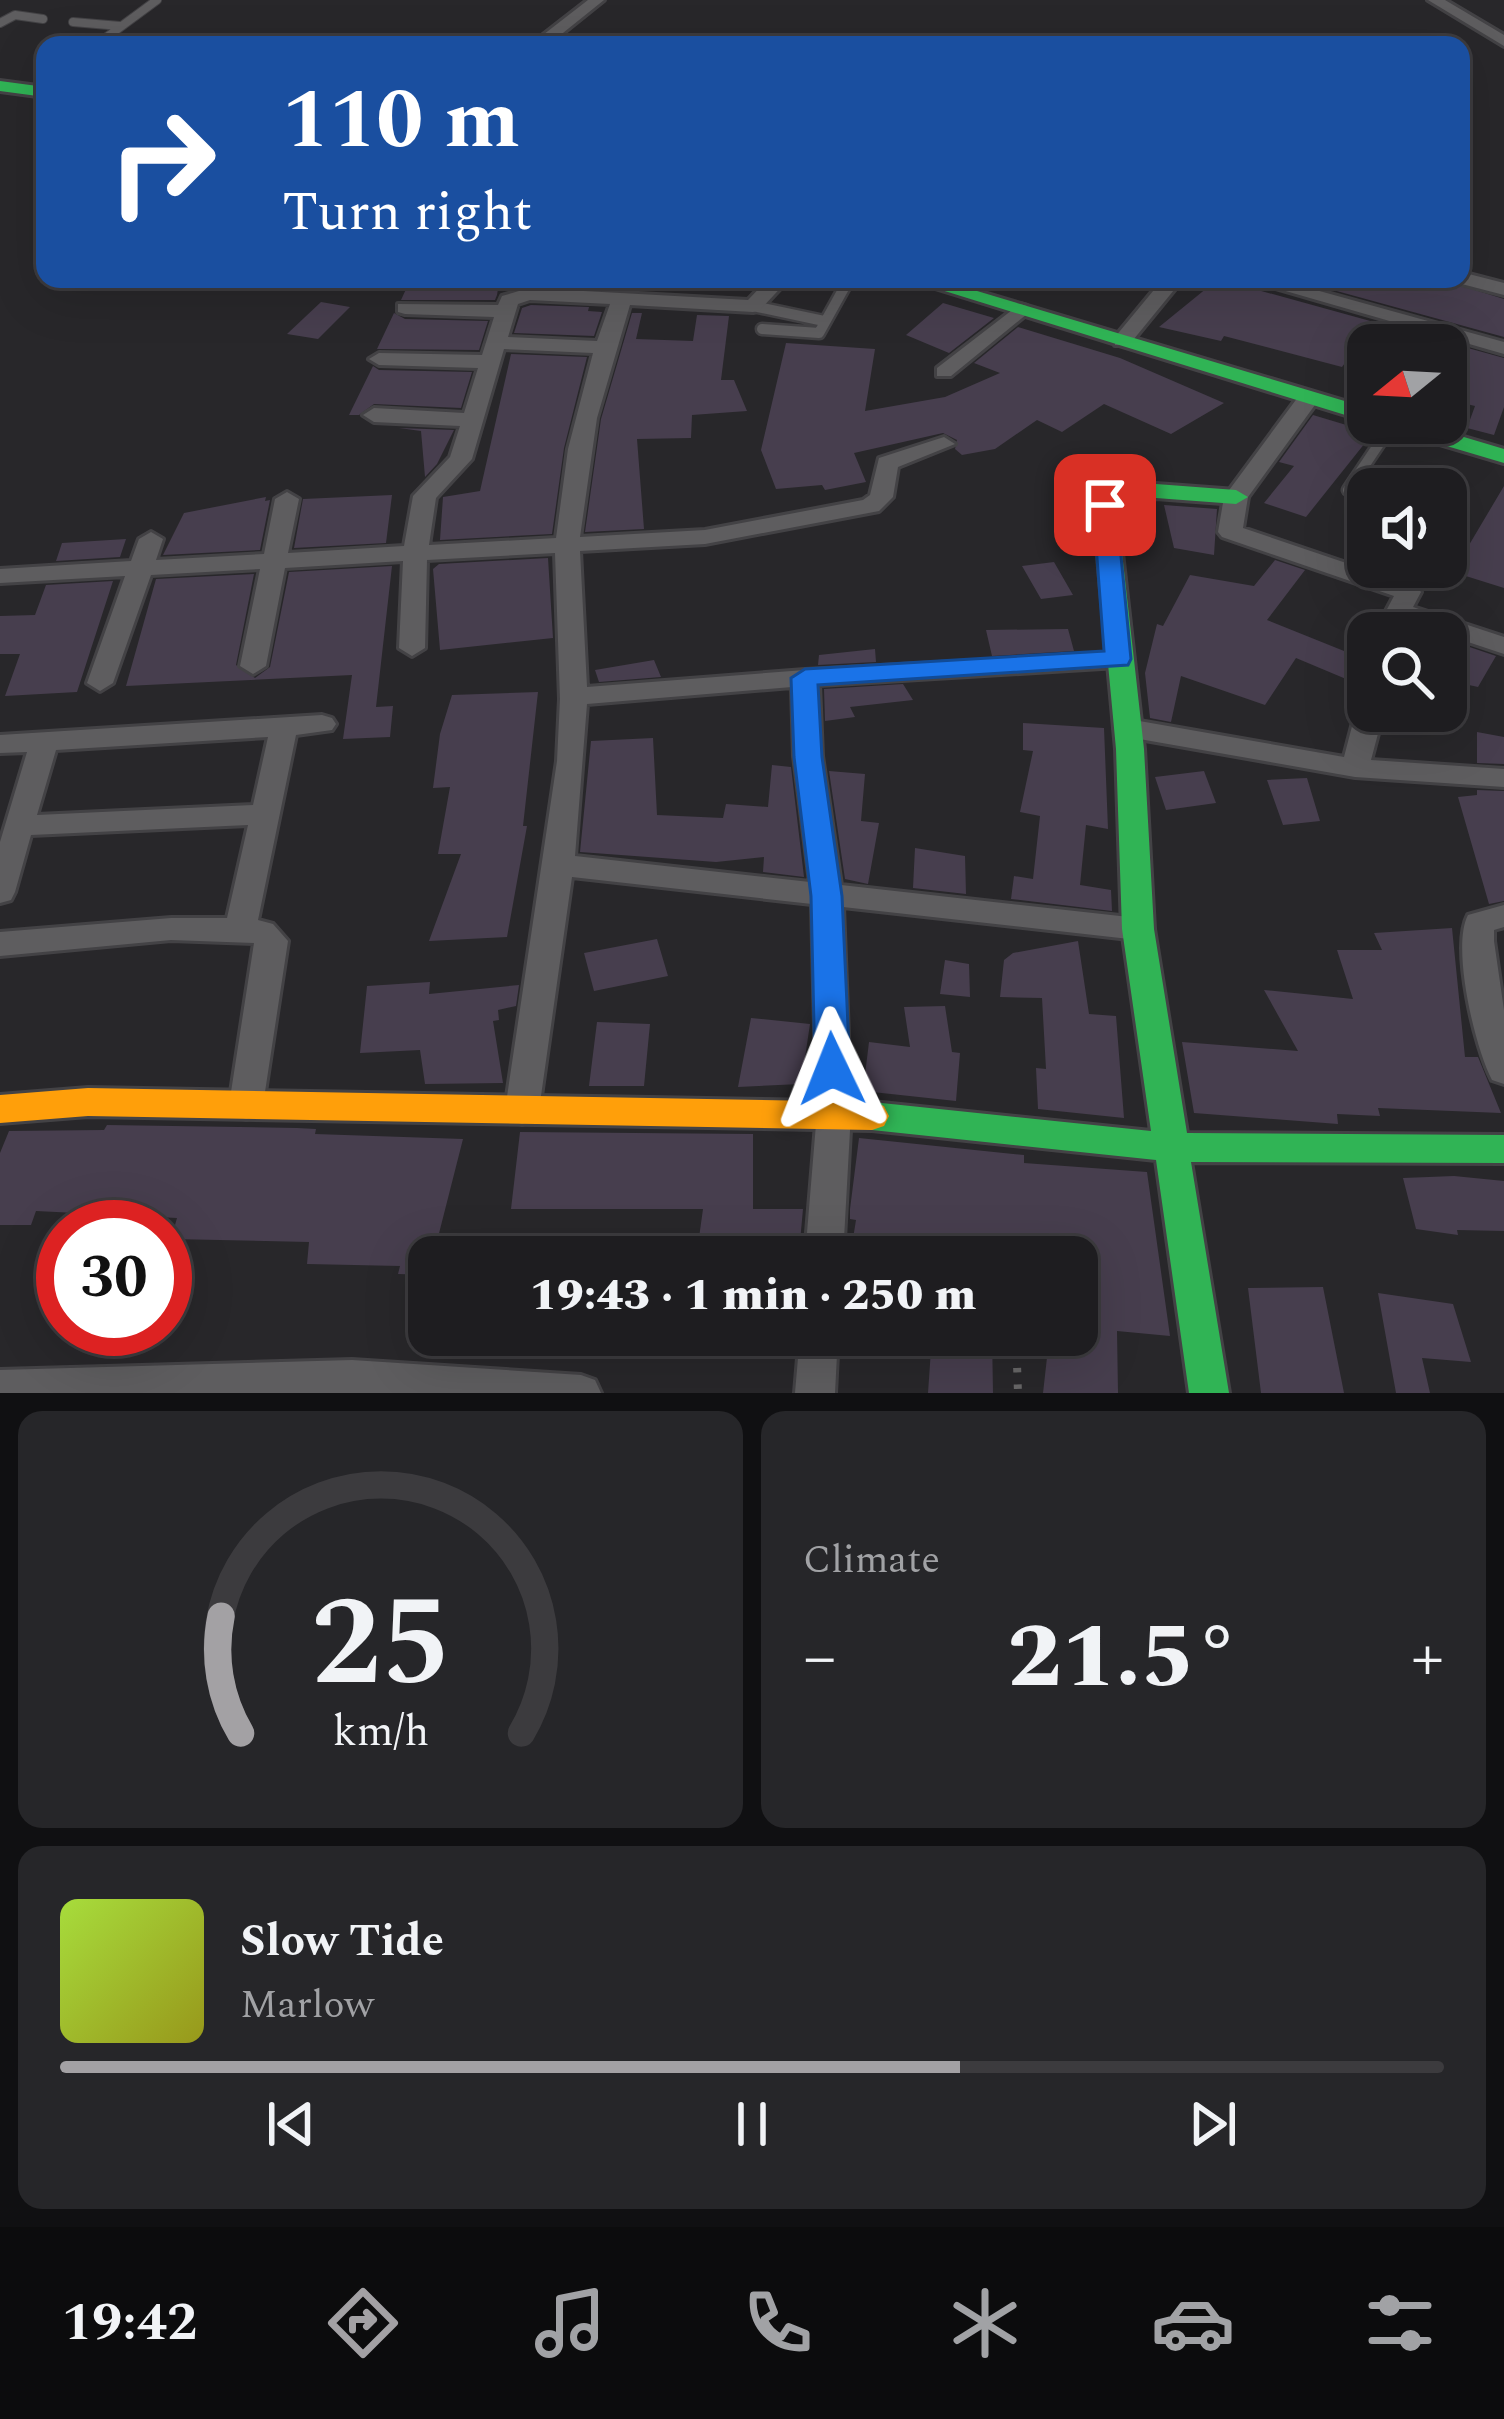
<!DOCTYPE html>
<html lang="en">
<head>
<meta charset="utf-8">
<style>
  body { margin:0; font-family:Spectral,serif; background:#262629; color:#f1f3f6; height:100vh; display:flex; flex-direction:column; font-size:45px; white-space:nowrap }
  * { box-sizing:border-box; margin:0 }
  p { font-size:39px; color:#a1a2a5 }
  .icon { flex:none; width:66px; height:66px; fill:none; stroke:currentColor; stroke-width:2; stroke-linecap:round; stroke-linejoin:round }
  .map { position:relative; height:1393px; overflow:hidden }
  .drawer { display:flex; flex-direction:column; gap:18px; padding:18px; background:#101012; flex:1 }
  .drawer>* { flex:none }
  .banner { position:absolute; left:36px; top:36px; width:1434px; height:252px; border-radius:24px; box-shadow:0 12px 48px #0002,0 0 0 3px #3c3b3e; background:#1a4fa0; color:#fff; overflow:hidden }
  .needle { width:78px; rotate:252deg }
  .tools { position:absolute; left:1347px; top:324px; display:grid; gap:24px }
  .tools a { display:grid; place-items:center; width:120px; height:120px; border-radius:24px; background:#1e1d20; box-shadow:0 12px 48px #0002,0 0 0 3px #3c3b3e; font-size:60px }
  .speed { position:absolute; left:36px; top:1200px; display:flex; gap:24px; font-size:60px; font-weight:700; text-align:center }
  .speed>* { display:grid; place-content:center; width:156px; height:156px; border-radius:50%; background:#1e1d20; box-shadow:0 12px 48px #0002,0 0 0 3px #3c3b3e; line-height:1 }
  .speed .limit { border:18px solid #d22; background:#fff; color:#111 }
  .pin { position:absolute; display:grid; place-items:center; width:102px; height:102px; color:#fff; margin:-51px; border-radius:24px; box-shadow:0 6px 18px #0006 }
  .me { position:absolute; width:132px; margin:-66px; rotate:358deg; stroke-linejoin:round; filter:drop-shadow(0 0 9px #0008) }
  .turn { display:flex; align-items:center; gap:42px; height:252px; padding:0 48px; font-size:54px }
  .turn .icon { width:156px; height:156px; stroke-width:2.5 }
  .turn b { display:block; font-size:84px; line-height:102px }
  .big { font-size:90px; font-weight:800; line-height:1.1 }
  .drawer .widget { flex:1; display:flex; flex-direction:column; justify-content:center; gap:18px; min-width:0; padding:0 42px; border-radius:24px; background:#262629 }
  .drawer .dial { align-items:center; gap:0 }
  .dial svg { height:312px; overflow:visible; fill:none; stroke:#3c3b3e; stroke-width:7; stroke-linecap:round; text-anchor:middle }
  .dial text { fill:#f1f3f6; stroke:none }
  .song { display:flex; align-items:center; gap:36px }
  .cover { width:144px; height:144px; border-radius:18px; background:linear-gradient(135deg,hsl(80 70% 55%),hsl(60 70% 35%)) }
  .played { height:12px; border-radius:6px; background:linear-gradient(90deg,#a3a1a4 65%,#3c3b3e 65%) }
  .keys { display:flex; justify-content:space-around; direction:ltr }
  .heat { display:flex; justify-content:space-between; align-items:center; font-size:66px; direction:ltr }
  .drawer .tiles { flex:1; display:grid; gap:18px; grid-template-columns:1fr 1fr }
  .widget:last-child { grid-column:span 2 }
  .trip { position:absolute; left:408px; top:1236px; width:690px; height:120px; border-radius:24px; background:#1e1d20; box-shadow:0 12px 48px #0002,0 0 0 3px #3c3b3e; font-weight:800; line-height:120px; text-align:center }
  .dock { display:flex; height:192px; justify-content:space-around; align-items:center; background:#0c0c0d; color:#a1a2a5 }
  .dock .icon { width:84px; height:84px }
  .dock .selected { color:#a3a1a4 }
  .dock b { font-size:54px; color:#f1f3f6 }
  .map>svg:first-child { display:block }
</style>
</head>
<body>
<div class="map">
<svg width="1504" height="1393" viewBox="0 0 1504 1393">
  <rect width="100%" height="100%" fill="#28272a"/>
  <!-- building -->
  <path fill="#473e4e" d="M1218 279 1504 358V407L1494 435 1467 428 1475 406 1446 399V345H1398L1364 337 1342 367 1224 336 1221 341 1159 327Z
    M1293 279 1449 282 1504 299V337Z
    M455 280H480L478 288 498 289 497 295 495 300H401L407 287 452 288Z
    M321 302 350 307 318 339 287 334Z
    M943 303 994 318 949 353 906 335Z
    M531 305 589 307 588 311 602 312 594 336 514 333 522 308Z
    M394 313 405 319 488 321 479 350 377 349Z
    M632 313H642L636 339 693 341 697 315 729 316 721 380H734L747 411 692 415 691 438 637 439 644 529 585 532 601 419Z
    M1018 327 1120 358 1224 403 1171 434 1104 404 1062 432 1037 420 995 449 962 455 955 449 957 440 943 433 854 453 866 482 825 490 822 485 776 489 761 450 786 343 875 349 865 411 945 397 1000 373 974 363Z
    M511 354 587 357 564 448 552 534 440 540 443 497 480 491Z
    M373 366 379 370 472 372 461 408 374 404 359 415H349Z
    M1313 415 1373 433 1306 517 1264 503 1294 466 1279 462Z
    M399 428 454 430 437 464 425 477 421 431Z
    M1504 486V588L1453 572Z
    M392 495 386 543 294 548 303 499Z
    M266 497 265 501 270 500 260 550 163 555 184 513Z
    M1164 505 1217 509 1214 555 1174 548Z
    M126 539 120 557 56 561 62 543Z
    M548 558 553 638 440 650 433 569 439 564Z
    M1275 560 1305 570 1267 620 1354 655 1346 679 1296 658 1265 705 1181 676 1171 722 1150 718 1145 673 1157 624 1163 626 1190 575 1254 586Z
    M1054 562 1073 595 1041 599 1022 566Z
    M392 566 376 707 393 706 390 737 343 739 352 675 126 686 156 579 254 574 236 665 255 678 270 667 289 572Z
    M113 581 77 692 5 696 20 654H0V616L35 615 46 585Z
    M1068 629 1074 651 992 656 986 630Z
    M1446 639 1496 656 1478 687 1446 680Z
    M875 649 876 662 818 665 819 655Z
    M654 660 661 677 599 682 595 670Z
    M903 684 913 700 850 707 855 717 825 721 824 689Z
    M538 692 523 826H527L507 937 429 941 461 854H438L450 787 433 788 440 734 452 695Z
    M1023 723 1104 728 1108 829 1086 825 1080 885 1111 890 1112 911 1011 899 1014 876 1033 879 1040 816 1020 812 1033 751 1023 750Z
    M1477 732 1504 737V764L1477 763Z
    M653 738 657 815 723 818 726 804 768 807 772 765 791 767 804 877 763 872 764 857 716 862 580 852 591 741Z
    M829 771 865 774 861 821 879 823 868 884 845 879Z
    M1204 771 1216 803 1166 810 1155 777Z
    M1307 778 1320 821 1283 825 1267 780Z
    M1477 790 1504 791V901L1489 904 1458 797 1477 795Z
    M915 848 965 856 966 894 913 888Z
    M1452 928 1465 1057H1478L1501 1113 1378 1108 1380 1116 1337 1114 1338 1124 1194 1113 1182 1042 1298 1051 1264 990 1353 999 1337 950H1382L1374 933Z
    M657 939 668 976 594 991 584 953Z
    M1078 941 1089 1014 1116 1016 1124 1118 1038 1109 1036 1068 1046 1069 1042 998 1000 997 1004 960 1013 953Z
    M945 960 969 964 970 997 940 994Z
    M430 982 429 994 519 985 516 1006 498 1010 499 1020 493 1021 503 1083 425 1084 420 1050 360 1053 367 986Z
    M945 1006 952 1052 960 1053 956 1101 863 1091 869 1042 910 1047 904 1007Z
    M751 1018 810 1024 801 1084 738 1087Z
    M597 1022 650 1024 644 1086H589Z
    M107 1125 297 1128 316 1129 315 1134 463 1139 433 1257H429V1275L398 1274 400 1266 307 1264 309 1242 171 1239 177 1218 36 1211 31 1225H0V1153L9 1131 104 1130Z
    M520 1132 753 1134V1209H803L799 1253 698 1245 703 1209H511Z
    M859 1138 1024 1155V1163L1147 1172 1170 1336 1117 1331 1118 1393H1043L1049 1340 1077 1345V1257H1055L1054 1238 1004 1234 1003 1257H850L856 1220 850 1219V1209Z
    M1454 1176 1504 1181V1231L1457 1230 1458 1235 1416 1229 1403 1178Z
    M1323 1287 1344 1393H1261L1248 1288Z
    M1378 1293 1453 1304 1471 1362 1422 1358 1430 1393H1396Z
    M932 1335H992L993 1393H928Z"/>
  <g fill="none" stroke-linecap="round" stroke-linejoin="round">
    <defs>
      <path id="lane-far1" d="M73 22 120 26
        M0 23 15 15 43 19
        M96 45 157 0"/>
      <path id="lane" d="M753 306 824 321
        M762 329 819 333 849 279
        M1368 501 1348 490 1393 423"/>
      <path id="street" d="M588 0H604L548 45H530Z
        M1428 0H1445L1504 35V46Z
        M1461 272 1504 283V295L1454 282 1452 279H1461Z
        M768 279H789L760 310 753 312 630 305 597 418 580 537 705 530 863 500 870 495 879 458 944 437 955 444 898 467 893 497 879 511 705 544 580 551 587 687 805 670 1127 653 1131 659 1127 665 1118 667 819 685 822 756 841 885 1138 918 1149 921 1154 929 1149 937 1138 940 843 907 851 1112 843 1257H805L817 1112 812 904 572 877 539 1110 534 1120 522 1124 510 1120 505 1110 557 761 560 699 555 553 427 560 425 648 412 656 399 648 403 561 285 568 266 666 253 674 240 666 260 569 151 575 113 683 100 691 87 683 125 576 0 583V569L131 561 139 539 151 532 163 539 156 560 264 554 275 499 287 492 299 499 288 553 404 546 413 496 450 457 460 426 374 422 363 415 374 408 464 413 478 368 379 365 369 359 379 353 482 355 494 317 405 314 398 312V304L498 305 502 296 529 288 748 300ZM530 300 610 304 597 341 508 337 518 304ZM504 349 593 353 568 449 556 538 429 545 436 498 472 459ZM792 687 794 756 810 882 575 856 587 704Z
        M1163 279H1183L1129 345H1115V337Z
        M1244 279H1276L1504 342V354Z
        M1020 304 1027 306V314L951 376H937V368Z
        M1309 392 1320 398 1248 497 1243 528 1417 587 1421 592 1413 607 1504 637V654L1390 616 1386 611 1394 596 1222 537 1218 532 1224 497 1301 393Z
        M1368 703V711H1384L1371 760 1504 769V787L1355 777 1128 737 1114 728 1128 719 1344 757 1356 711Z
        M322 715 332 718 336 724 332 730 296 735 258 920 273 924 288 941 263 1105 258 1115 246 1119 234 1115 229 1105 254 943 171 940 0 956V932L171 918H227L248 825 31 835 15 892 11 900 0 903V842L27 752 0 753V735ZM268 737 253 805 37 815 56 750Z
        M1504 905V927L1494 930V941L1504 1010V1084L1492 1080C1475 1048 1451 947 1468 915Z
        M800 1335H838L835 1393H795Z
        M352 1360 581 1375 595 1380 601 1393H0V1370Z"/>
      <path id="fast" d="M0 81 45 87V97L0 91Z
        M906 279H937L1368 408V422Z
        M1383 423H1417L1504 449V463L1386 428Z
        M1156 484 1236 490 1248 497 1236 504 1156 498 1117 508 1144 749 1154 929 1187 1133 1504 1135V1163L1191 1162 1229 1393H1189L1156 1160 872 1130 860 1126 855 1116 860 1106 872 1102 1151 1131 1122 929 1116 749 1093 504 1097 499Z"/>
      <path id="slow" d="M88 1088 872 1102 884 1106 889 1116 884 1126 872 1130 88 1116 0 1123V1095Z"/>
    </defs>
    <!-- lane-far1 casing -->
    <use href="#lane-far1" stroke="#434245" stroke-width="10"/>
    <!-- lane casing -->
    <use href="#lane" stroke="#434245" stroke-width="15"/>
    <!-- street casing -->
    <use href="#street" stroke="#434245" stroke-width="6"/>
    <!-- fast casing -->
    <use href="#fast" stroke="#434245" stroke-width="6"/>
    <!-- slow casing -->
    <use href="#slow" stroke="#434245" stroke-width="6"/>
    <!-- path-far1 -->
    <path stroke="#676667" stroke-width="3" stroke-dasharray="1.5 6" stroke-linecap="butt" d="M571 44 664 45
      M299 45 301 39"/>
    <!-- path -->
    <path stroke="#676667" stroke-width="8" stroke-dasharray="4.5 12" stroke-linecap="butt" d="M1016 1335 1018 1393"/>
    <!-- lane-far1 -->
    <use href="#lane-far1" stroke="#5e5d5f" stroke-width="8"/>
    <!-- lane -->
    <use href="#lane" stroke="#5e5d5f" stroke-width="10"/>
    <!-- street -->
    <use href="#street" fill="#5e5d5f" fill-rule="evenodd"/>
    <!-- fast -->
    <use href="#fast" fill="#30b455" fill-rule="evenodd"/>
    <!-- slow -->
    <use href="#slow" fill="#ff9f0a" fill-rule="evenodd"/>
  </g>
  <!-- route -->
  <path fill="#1a73e8" stroke="#114b97" stroke-width="3" d="M1105 497 1116 505 1131 659 1128 665 818 685 822 757 842 896 850 1069 845 1078 832 1082 820 1078 815 1069 811 896 794 757 791 678 805 669 1104 651 1093 505Z"/>
</svg>
<div class="tools">
<a><svg class="needle" viewBox="-14 -14 28 28"><path d="M0-13l5 13h-10z" fill="#e53935"/><path d="M0 13l5-13h-10z" fill="#a1a2a5"/></svg></a>
<a><svg class="icon" aria-label="sound" viewBox="0 0 24 24"><path d="M4 9h4l5-4v14l-5-4H4zM17 9q2 3 0 6"/></svg></a>
<a><svg class="icon" aria-label="search" viewBox="0 0 24 24"><circle cx="10" cy="10" r="6"/><path d="M15 15l6 6"/></svg></a>
</div>
<div class="speed"><div class="limit">30</div></div>
<div class="pin" style="left:1105px;top:505px;background:#d93025"><svg class="icon" aria-label="arrive" viewBox="0 0 24 24"><path d="M6 21V4h12l-3 4 3 4H6"/></svg></div>
<svg class="me" style="left:832px;top:1069px" viewBox="-20 -20 40 40"><path d="M0-17L14 15 0 8-14 15z" fill="#1a73e8" stroke="#fff" stroke-width="4"/></svg>
<div class="trip">19:43 · 1 min · 250 m</div>
<div class="banner">
<div class="turn"><svg class="icon" aria-label="right" viewBox="0 0 24 24"><path d="M7 20v-9h11M14 6l5 5-5 5"/></svg><div><b>110 m</b>Turn right</div></div>
</div>
</div>
<section class="drawer">
<div class="tiles">
<div class="widget dial"><svg viewBox="0 0 100 80">
<path d="M14 69A42 42 0 1 1 86 69"/>
<path d="M14 69A42 42 0 0 1 9 39" stroke="#a3a1a4"/>
<text x="50" y="56" font-size="32" font-weight="700">25</text>
<text x="50" y="72" font-size="11">km/h</text>
</svg></div>
<div class="widget"><p>Climate</p>
<div class="heat"><a>−</a><b class="big">21.5°</b><a>+</a></div>
</div>
<div class="widget">
<div class="song"><i class="cover"></i><div><b>Slow Tide</b><p>Marlow</p></div></div>
<div class="played"></div>
<div class="keys"><svg class="icon" aria-label="previous" viewBox="0 0 24 24"><path d="M18 5L8 12l10 7zM5 5v14"/></svg><svg class="icon" aria-label="pause" viewBox="0 0 24 24"><path d="M8 5v14M16 5v14"/></svg><svg class="icon" aria-label="next" viewBox="0 0 24 24"><path d="M6 5l10 7-10 7zM19 5v14"/></svg></div>
</div>
</div>
</section>
<nav class="dock">
<b>19:42</b>
<svg class="icon selected" aria-label="directions" viewBox="0 0 24 24"><path d="M12 3l9 9-9 9-9-9zM9 14v-3h6M13 9l2 2-2 2"/></svg>
<svg class="icon" aria-label="music" viewBox="0 0 24 24"><path d="M9 18V5l10-2v13"/><circle cx="6" cy="18" r="3"/><circle cx="16" cy="16" r="3"/></svg>
<svg class="icon" aria-label="phone" viewBox="0 0 24 24"><path d="M5 4h4l2 5-3 2q2 4 5 5l2-3 5 2v4C11 20 4 13 5 4z"/></svg>
<svg class="icon" aria-label="climate" viewBox="0 0 24 24"><path d="M12 3v18M4 7l16 10M4 17L20 7"/></svg>
<svg class="icon" aria-label="car" viewBox="0 0 24 24"><path d="M5 17H2v-5l4-1 3-4h7l3 4 3 1v5h-3M9 17h6M6 11h13"/><circle cx="7" cy="17" r="2"/><circle cx="17" cy="17" r="2"/></svg>
<svg class="icon" aria-label="filters" viewBox="0 0 24 24"><path d="M4 7h16M4 17h16"/><circle cx="9" cy="7" r="2"/><circle cx="15" cy="17" r="2"/></svg>
</nav>
</body>
</html>
